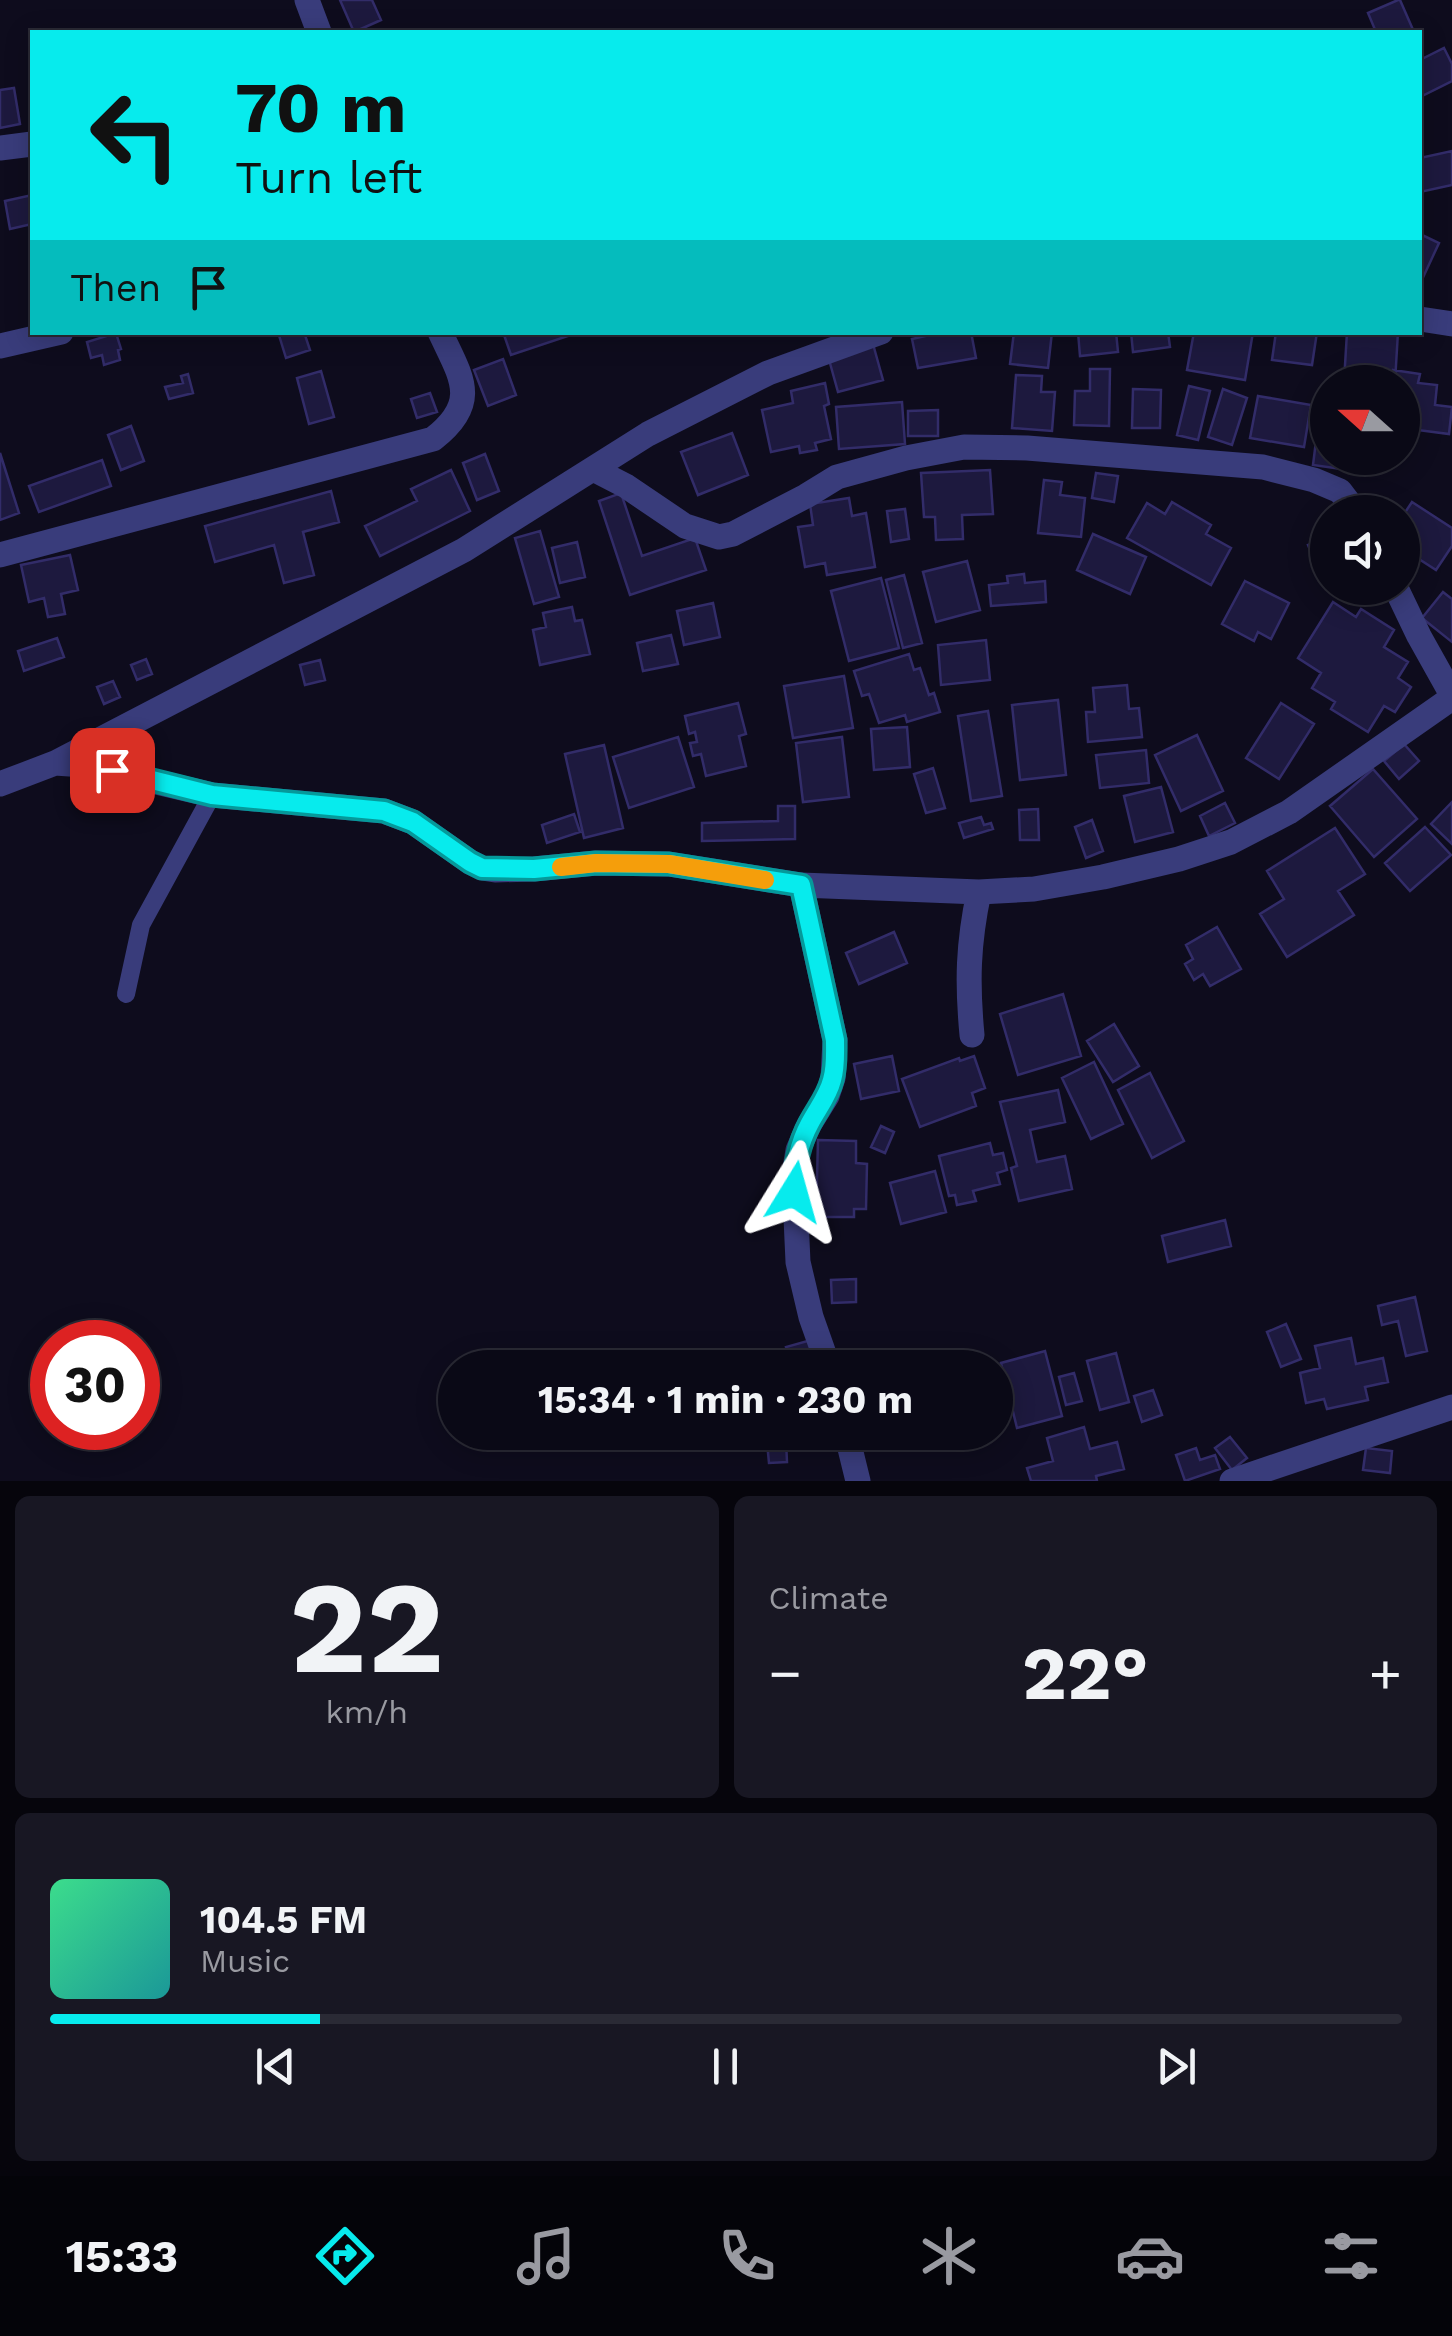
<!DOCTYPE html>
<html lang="en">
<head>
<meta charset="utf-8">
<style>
  body { margin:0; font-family:"Work Sans",sans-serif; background:#181723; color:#f1f3f6; height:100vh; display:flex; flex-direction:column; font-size:38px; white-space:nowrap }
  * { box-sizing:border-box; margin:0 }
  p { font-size:32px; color:#999aa1 }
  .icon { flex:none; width:55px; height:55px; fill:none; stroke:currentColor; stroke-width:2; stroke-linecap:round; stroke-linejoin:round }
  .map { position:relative; height:1481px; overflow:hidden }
  .panel { display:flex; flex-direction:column; gap:15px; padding:15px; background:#06050c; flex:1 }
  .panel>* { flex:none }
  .hud { position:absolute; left:30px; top:30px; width:1392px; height:305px; border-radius:0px; box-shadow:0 5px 25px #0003,0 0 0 2px #2a2a35; background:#07ebed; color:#111; overflow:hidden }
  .needle { width:65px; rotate:291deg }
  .fabs { position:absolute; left:1310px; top:365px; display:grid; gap:20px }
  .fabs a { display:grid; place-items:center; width:110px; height:110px; border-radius:50%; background:#0a0916; box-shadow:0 5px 25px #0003,0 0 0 2px #2a2a35; font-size:50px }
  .speed { position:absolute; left:30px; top:1320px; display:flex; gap:20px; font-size:50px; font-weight:700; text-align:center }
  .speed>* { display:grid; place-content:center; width:130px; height:130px; border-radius:50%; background:#0a0916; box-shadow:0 5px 25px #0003,0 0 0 2px #2a2a35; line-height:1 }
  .speed .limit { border:15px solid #d22; background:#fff; color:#111 }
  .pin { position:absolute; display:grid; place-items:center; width:85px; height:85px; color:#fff; margin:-42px; border-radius:20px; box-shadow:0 5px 15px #0006 }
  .me { position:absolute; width:110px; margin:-55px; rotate:8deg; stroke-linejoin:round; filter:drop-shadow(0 0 8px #0008) }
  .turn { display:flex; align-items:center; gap:35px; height:210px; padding:0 40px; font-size:45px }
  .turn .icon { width:130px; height:130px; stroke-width:2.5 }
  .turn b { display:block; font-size:70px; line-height:85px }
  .then { display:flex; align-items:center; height:95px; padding:0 40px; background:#0003; gap:20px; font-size:38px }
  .big { font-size:75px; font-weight:700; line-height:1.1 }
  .panel .widget { flex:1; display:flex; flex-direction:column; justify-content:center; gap:15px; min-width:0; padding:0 35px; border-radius:15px; background:#181723 }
  .panel .dial { align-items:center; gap:0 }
  .dial b { font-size:130px; line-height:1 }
  .song { display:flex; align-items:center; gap:30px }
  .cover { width:120px; height:120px; border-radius:15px; background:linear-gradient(135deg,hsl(150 70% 55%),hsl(180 70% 35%)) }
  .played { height:10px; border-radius:5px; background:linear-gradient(90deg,#07ebed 20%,#2a2a35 20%) }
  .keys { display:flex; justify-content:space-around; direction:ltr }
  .heat { display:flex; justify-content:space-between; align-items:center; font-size:55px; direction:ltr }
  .panel .tiles { flex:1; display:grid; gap:15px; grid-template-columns:1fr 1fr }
  .widget:last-child { grid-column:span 2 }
  .trip { position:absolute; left:438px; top:1350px; width:575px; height:100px; border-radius:50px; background:#0a0916; box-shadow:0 5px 25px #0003,0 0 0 2px #2a2a35; font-weight:700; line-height:100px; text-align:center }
  .tabs { display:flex; height:160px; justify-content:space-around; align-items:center; background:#040409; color:#999aa1 }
  .tabs .icon { width:70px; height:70px }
  .tabs .active { color:#07ebed }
  .tabs b { font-size:45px; color:#f1f3f6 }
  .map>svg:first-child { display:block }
</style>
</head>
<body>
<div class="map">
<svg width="1452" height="1481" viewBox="0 0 1452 1481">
  <rect width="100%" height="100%" fill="#0e0c1d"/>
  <!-- building -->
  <path fill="#1d193e" stroke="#322c69" stroke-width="2.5" d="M340 0H372L381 20 354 32Z
    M1398 0H1400L1414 32H1376L1368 13Z
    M1444 48 1452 64V81L1422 96 1420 60Z
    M14 88 20 124 0 128V90Z
    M1452 151V185L1420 192V158Z
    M32 195V224L10 229 5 201Z
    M1420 234 1439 243 1420 284Z
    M278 332H304L310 350 286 358Z
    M503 332H570L571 335 511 355Z
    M943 332H971L976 358 918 368 912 339Z
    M1014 332H1052L1048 368 1010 364Z
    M1078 332H1116L1118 352 1080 356Z
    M1131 332H1168L1170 347 1133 352Z
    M1194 332H1253L1245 380 1187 370Z
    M1276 332H1317L1312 365 1272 360Z
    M1347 332H1398L1395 382H1344Z
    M116 333 121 349 118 350 120 360 104 365 102 355 91 358 87 342Z
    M873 344 883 380 838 392 828 356Z
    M503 359 516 395 488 406 474 370Z
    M1090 369H1110L1109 426 1074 425 1075 391H1090Z
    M1393 370 1420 374 1418 383 1437 385 1435 405 1452 407 1449 434 1402 428V382H1392Z
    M321 371 334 417 309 424 297 378Z
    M188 374 193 393 169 399 165 387 183 383 181 376Z
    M1016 375 1042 376 1041 392H1055L1052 431 1012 428Z
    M825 383 829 404 824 406 831 439 815 443 817 450 800 453 799 446 771 452 762 410 793 403 791 391Z
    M1189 386 1210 391 1198 440 1177 435Z
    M1133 389 1161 390 1160 428H1132Z
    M1223 389 1247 398 1232 445 1208 437Z
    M430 393 437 412 417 418 411 399Z
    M1258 396 1311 405 1304 447 1250 438Z
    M902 402 905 444 839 449 836 407Z
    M1320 409 1328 410V458H1358L1356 471 1313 465Z
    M938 410V436H908V411Z
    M131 426 144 461 121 470 108 435Z
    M732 433 748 475 698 495 681 452Z
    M0 453 19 513 0 520Z
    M485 454 499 491 477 500 463 463Z
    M102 460 111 486 39 512 29 486Z
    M451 470 470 511 380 556 365 526 417 501 411 489Z
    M990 470 993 514 962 515 963 539 936 540 935 517H924L921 473Z
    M1096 473 1118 476 1114 502 1092 498Z
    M1044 480 1062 482 1060 495 1085 498 1081 537 1038 533Z
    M331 491 339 522 303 532 314 575 284 583 274 545 215 562 205 526Z
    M621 493 642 556 695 538 706 570 630 595 599 501Z
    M849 498 852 516 866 513 875 567 827 575 825 563 805 567 798 527 813 525 810 504Z
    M1172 502 1211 525 1206 534 1231 548 1211 585 1127 538 1147 503 1165 514Z
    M1412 502 1452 528V546L1436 570 1402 548V517Z
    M905 509 909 539 891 542 887 511Z
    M540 531 559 597 534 604 515 538Z
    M1093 534 1146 557 1130 594 1077 570Z
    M1328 537V566L1318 570 1308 545Z
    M577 542 585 577 560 583 552 548Z
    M70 555 78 590 61 594 65 614 48 617 44 598 29 602 21 565Z
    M967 561 980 610 936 622 923 572Z
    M1024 574 1025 583 1045 581 1046 602 991 606 989 585 1008 583 1007 576Z
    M904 575 922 643 903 648 886 580Z
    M881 578 899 648 849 661 831 591Z
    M1245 581 1289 603 1271 639 1258 632 1254 641 1222 624Z
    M1443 592 1452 599V642L1422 618Z
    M1333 602 1356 617 1361 609 1394 630 1384 647 1408 662 1398 678 1411 687 1395 712 1384 706 1368 732 1331 709 1335 702 1312 688 1321 673 1298 658Z
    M713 603 720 637 684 645 677 611Z
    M572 607 575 621 582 620 590 654 540 665 533 630 546 627 543 613Z
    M671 635 678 664 643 671 637 643Z
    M57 638 64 657 24 671 18 651Z
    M986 640 990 680 941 685 938 645Z
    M909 654 914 670 920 668 929 695 934 693 940 712 907 722 905 715 879 723 869 694 862 696 854 671Z
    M146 659 152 674 137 680 131 665Z
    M320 660 325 680 305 685 300 665Z
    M844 676 853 728 793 738 784 686Z
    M113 681 120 697 104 704 97 687Z
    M1127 685 1129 709 1139 708 1142 737 1088 742 1086 712H1095L1093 688Z
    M1058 700 1066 775 1020 780 1012 705Z
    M738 703 746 734 739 736 746 766 706 776 701 754 693 756 690 743 697 742 695 732 689 734 685 716Z
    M1281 703 1314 724 1279 779 1246 758Z
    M988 711 1002 796 971 801 958 716Z
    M907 727 910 767 874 770 871 729Z
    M1197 735 1223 791 1181 811 1155 755Z
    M678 737 694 787 629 808 613 757Z
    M842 737 849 797 803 802 796 743Z
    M1404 744 1419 761 1399 779 1384 761Z
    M604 745 623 828 584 838 565 754Z
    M1146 750 1149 783 1100 788 1096 755Z
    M933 768 945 808 926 813 914 774Z
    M1373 769 1417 819 1374 857 1330 806Z
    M1161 787 1173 832 1135 842 1124 796Z
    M1452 802V844L1431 824Z
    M1225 803 1235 823 1209 836 1200 816Z
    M778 806H795V839L702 841V823L778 821Z
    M1038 809 1039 840H1020L1019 810Z
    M574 814 580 832 547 843 542 825Z
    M981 817 984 825 991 823 993 829 964 838 959 823Z
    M1092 820 1103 851 1086 858 1075 827Z
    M1425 827 1451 855 1410 891 1385 863Z
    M1335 828 1365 874 1338 891 1354 915 1287 957 1260 914 1284 899 1267 871Z
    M1217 927 1241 969 1210 986 1203 974 1194 980 1185 964 1193 959 1186 945Z
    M894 932 907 963 859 984 846 953Z
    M1063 994 1081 1056 1018 1075 1000 1014Z
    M1114 1024 1139 1066 1113 1082 1087 1041Z
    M892 1056 899 1091 861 1099 854 1064Z
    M974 1056 985 1088 972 1093 976 1106 920 1127 902 1079 959 1058 960 1061Z
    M1094 1062 1123 1124 1091 1139 1062 1078Z
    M1150 1073 1184 1141 1152 1158 1118 1090Z
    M1058 1090 1065 1122 1030 1130 1037 1162 1065 1156 1072 1189 1019 1201 1011 1168 1017 1166 1000 1102Z
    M881 1126 894 1132 885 1153 871 1147Z
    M818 1140 856 1141V1163L867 1164 866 1209H854V1217H816Z
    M990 1143 993 1155 1003 1153 1007 1170 997 1173 1000 1184 973 1191 976 1201 957 1205 955 1195 949 1196 939 1156Z
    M935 1171 946 1212 901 1224 890 1183Z
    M1225 1220 1231 1246 1168 1262 1162 1236Z
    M856 1279V1302L832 1303 831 1280Z
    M1415 1297 1427 1351 1406 1356 1398 1321 1382 1325 1378 1306Z
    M1286 1324 1301 1359 1281 1367 1267 1332Z
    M1351 1338 1356 1364 1383 1358 1388 1382 1365 1387 1368 1400 1327 1409 1324 1399 1306 1403 1300 1373 1320 1368 1315 1346Z
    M811 1340 819 1368H792L786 1347Z
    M1045 1351 1062 1416 1017 1428 1001 1363Z
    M1116 1353 1129 1402 1100 1410 1087 1361Z
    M907 1355 908 1368H855V1360Z
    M1074 1373 1082 1401 1066 1405 1059 1377Z
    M1153 1390 1162 1415 1142 1422 1134 1396Z
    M1084 1427 1090 1449 1117 1442 1124 1469 1096 1476 1097 1481H1031L1027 1468 1053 1461 1047 1438Z
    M1230 1437 1247 1458 1232 1470 1215 1448Z
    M786 1440 787 1462 769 1463 767 1442Z
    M1196 1448 1200 1460 1215 1455 1220 1469 1185 1481 1176 1455Z
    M1366 1448 1392 1451 1390 1473 1363 1470Z"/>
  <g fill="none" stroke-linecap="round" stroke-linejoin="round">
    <!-- service -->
    <path stroke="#393c7b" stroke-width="18" d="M126 994 141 925 212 795"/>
    <!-- minor -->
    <path stroke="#393c7b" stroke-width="25" d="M307 0 319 32
      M0 148 32 144
      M1420 319 1452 324
      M0 346 61 332
      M593 469 626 486 685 526 719 537 733 534 806 496 837 477 906 458 964 447 1027 448 1263 467 1314 480 1340 491 1356 512
      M0 555 433 439C481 402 461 377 440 332
      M1396 588 1419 636 1452 695
      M55 763 464 550 648 434 768 373 881 332
      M0 784 55 763 84 765 212 795 384 811 413 822 470 862 482 868 495 870 534 869 596 863 669 864 801 885 979 892 1034 889 1103 877 1179 859 1231 842 1289 812 1452 698
      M801 885 835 1040 833 1078 827 1096 809 1125 798 1150 794 1174 798 1262 811 1317 829 1368
      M972 1035C967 982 968 944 979 892
      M846 1432 858 1481
      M1232 1481 1452 1407"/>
  </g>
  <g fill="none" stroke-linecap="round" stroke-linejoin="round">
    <defs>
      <path id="route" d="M112 770 212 795 384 811 413 822 470 862 482 868 534 869 596 863 669 864 801 885 835 1040C835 1053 836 1067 832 1080 828 1096 818 1108 810 1123 798 1145 794 1167 794 1192"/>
    </defs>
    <!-- route casing -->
    <use href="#route" stroke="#05999a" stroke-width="25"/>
    <!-- route -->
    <use href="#route" stroke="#07ebed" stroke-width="18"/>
    <!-- slow -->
    <path stroke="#f59e0b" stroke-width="18" d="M561 867 596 863 669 864 765 880"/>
  </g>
</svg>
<div class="fabs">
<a><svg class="needle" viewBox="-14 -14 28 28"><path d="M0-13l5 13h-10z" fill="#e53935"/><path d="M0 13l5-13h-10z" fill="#999aa1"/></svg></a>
<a><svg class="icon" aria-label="sound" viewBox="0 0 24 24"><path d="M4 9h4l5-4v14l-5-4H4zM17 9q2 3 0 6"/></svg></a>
</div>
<div class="speed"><div class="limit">30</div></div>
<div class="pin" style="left:112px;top:770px;background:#d93025"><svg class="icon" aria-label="arrive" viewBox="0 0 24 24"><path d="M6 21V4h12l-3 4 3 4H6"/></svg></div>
<svg class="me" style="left:794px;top:1192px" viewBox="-20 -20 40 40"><path d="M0-17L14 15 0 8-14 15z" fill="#07ebed" stroke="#fff" stroke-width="4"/></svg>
<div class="trip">15:34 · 1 min · 230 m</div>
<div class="hud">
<div class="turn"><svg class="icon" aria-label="left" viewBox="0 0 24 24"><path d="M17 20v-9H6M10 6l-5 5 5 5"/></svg><div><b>70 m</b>Turn left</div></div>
<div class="then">Then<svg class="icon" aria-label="arrive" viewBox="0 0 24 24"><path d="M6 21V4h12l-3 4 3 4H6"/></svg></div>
</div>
</div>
<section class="panel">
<div class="tiles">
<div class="widget dial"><b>22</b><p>km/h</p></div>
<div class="widget"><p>Climate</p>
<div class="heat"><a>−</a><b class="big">22°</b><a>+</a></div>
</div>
<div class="widget">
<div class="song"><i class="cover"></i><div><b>104.5 FM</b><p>Music</p></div></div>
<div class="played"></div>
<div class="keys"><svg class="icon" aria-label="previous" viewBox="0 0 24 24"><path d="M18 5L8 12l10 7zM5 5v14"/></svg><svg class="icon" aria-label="pause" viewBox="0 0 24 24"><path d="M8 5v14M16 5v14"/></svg><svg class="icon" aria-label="next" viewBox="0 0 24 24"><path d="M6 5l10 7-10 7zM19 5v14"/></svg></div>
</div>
</div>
</section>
<nav class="tabs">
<b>15:33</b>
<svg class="icon active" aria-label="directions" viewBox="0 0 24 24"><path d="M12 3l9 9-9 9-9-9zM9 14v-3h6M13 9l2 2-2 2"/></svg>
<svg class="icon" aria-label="music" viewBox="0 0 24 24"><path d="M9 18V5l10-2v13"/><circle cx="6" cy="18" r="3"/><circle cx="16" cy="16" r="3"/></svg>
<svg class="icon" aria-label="phone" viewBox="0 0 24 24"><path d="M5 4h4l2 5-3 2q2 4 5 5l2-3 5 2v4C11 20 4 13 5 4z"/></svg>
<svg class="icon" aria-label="climate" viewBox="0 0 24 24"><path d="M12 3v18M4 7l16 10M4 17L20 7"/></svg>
<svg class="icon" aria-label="car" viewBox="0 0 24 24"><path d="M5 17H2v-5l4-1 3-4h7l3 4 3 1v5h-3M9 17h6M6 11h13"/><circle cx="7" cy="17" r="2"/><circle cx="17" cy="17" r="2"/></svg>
<svg class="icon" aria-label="filters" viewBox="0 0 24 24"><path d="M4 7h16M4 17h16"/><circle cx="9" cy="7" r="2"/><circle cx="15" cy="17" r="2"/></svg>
</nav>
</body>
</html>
